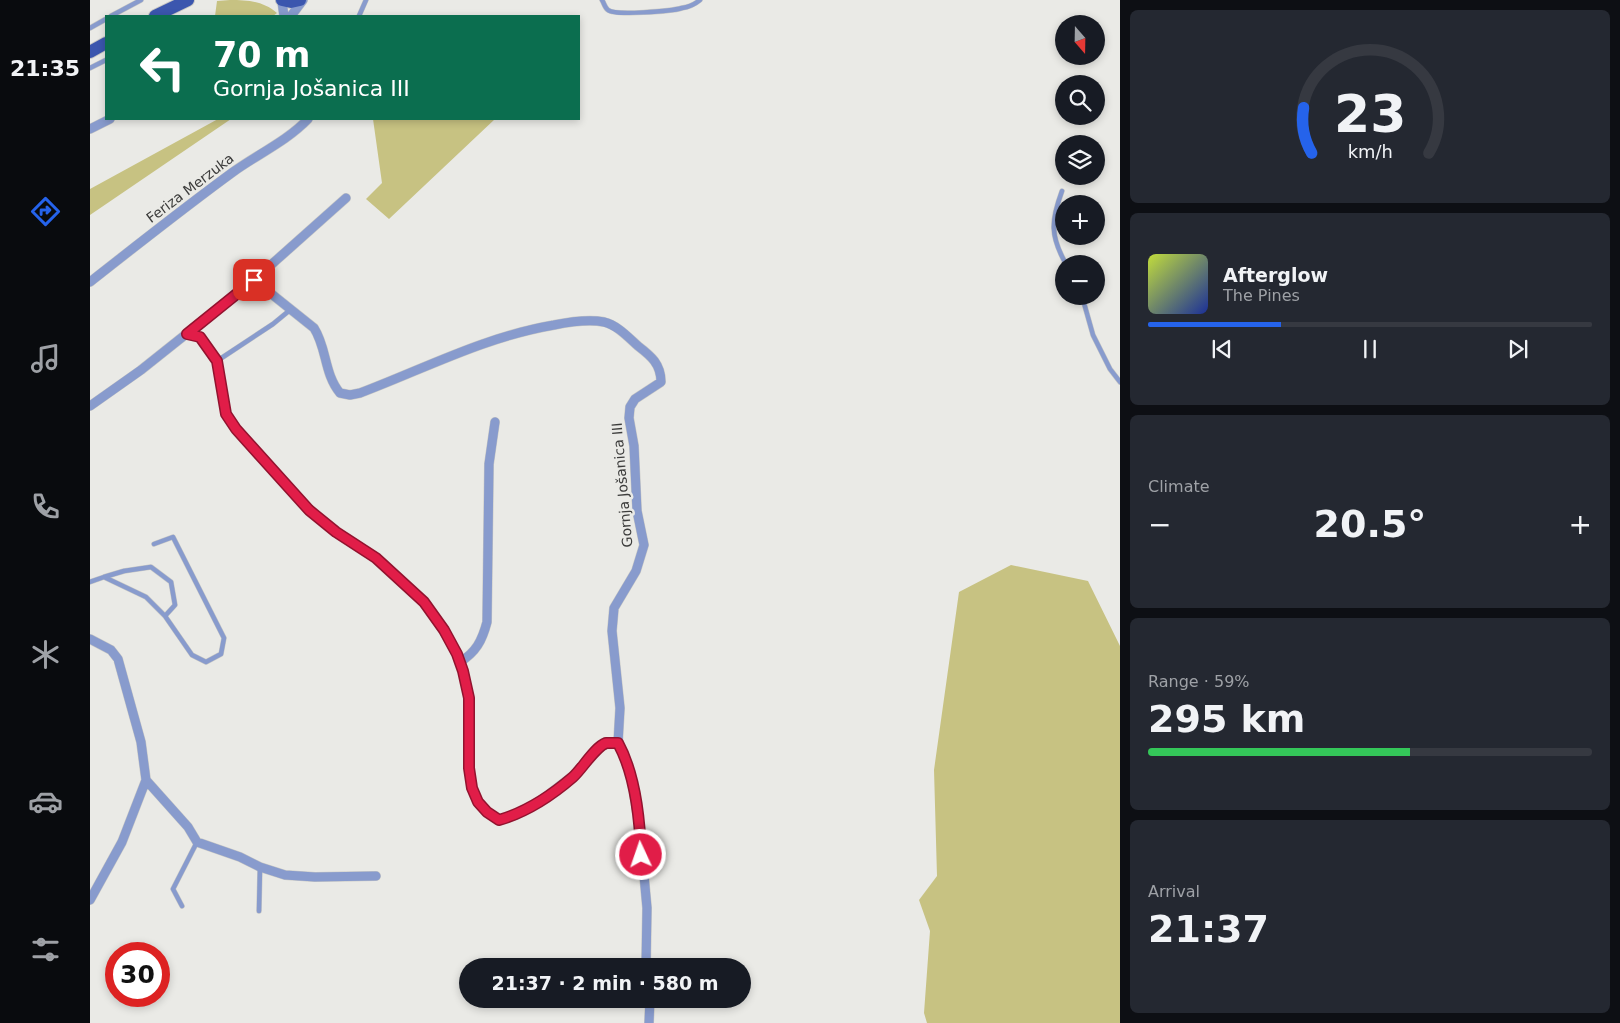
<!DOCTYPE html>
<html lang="en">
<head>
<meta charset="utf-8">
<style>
  body { margin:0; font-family:"DejaVu Sans",sans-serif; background:#242831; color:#f1f3f6; height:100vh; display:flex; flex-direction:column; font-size:19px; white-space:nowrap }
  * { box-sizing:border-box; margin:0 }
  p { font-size:16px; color:#9ea1a6 }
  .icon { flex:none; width:28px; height:28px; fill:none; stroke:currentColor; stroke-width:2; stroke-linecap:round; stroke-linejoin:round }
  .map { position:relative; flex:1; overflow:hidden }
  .sheet { display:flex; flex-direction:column; gap:10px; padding:10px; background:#0d0f14; width:500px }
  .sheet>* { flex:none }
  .guide { position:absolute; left:15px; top:15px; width:475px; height:105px; border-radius:0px; box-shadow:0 2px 8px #0003; background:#0b6e4f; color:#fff; overflow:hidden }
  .needle { width:32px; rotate:160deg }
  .controls { position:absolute; left:965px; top:15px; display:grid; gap:10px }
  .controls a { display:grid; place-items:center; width:50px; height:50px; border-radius:50%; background:#171b24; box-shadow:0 2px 8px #0003; font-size:25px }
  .speed { position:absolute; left:15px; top:942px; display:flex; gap:10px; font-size:25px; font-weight:700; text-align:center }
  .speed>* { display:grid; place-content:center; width:65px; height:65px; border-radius:50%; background:#171b24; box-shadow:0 2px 8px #0003; line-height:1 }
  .speed .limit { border:8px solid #d22; background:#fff; color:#111 }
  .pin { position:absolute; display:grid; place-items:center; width:42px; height:42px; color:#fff; margin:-21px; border-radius:10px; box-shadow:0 2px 8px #0006 }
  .me { position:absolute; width:55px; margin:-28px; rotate:357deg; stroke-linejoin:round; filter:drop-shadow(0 0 4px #0008) }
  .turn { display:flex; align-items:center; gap:18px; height:105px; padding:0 25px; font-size:22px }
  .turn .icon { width:65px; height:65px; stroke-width:2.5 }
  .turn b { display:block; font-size:35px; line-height:42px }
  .big { font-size:38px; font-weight:600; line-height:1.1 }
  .sheet .card { flex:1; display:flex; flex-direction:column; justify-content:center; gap:8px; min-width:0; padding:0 18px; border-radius:8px; background:#242831 }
  .sheet .dial { align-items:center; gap:0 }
  .dial svg { height:130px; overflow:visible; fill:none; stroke:#363941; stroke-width:7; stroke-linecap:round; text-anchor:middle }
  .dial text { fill:#f1f3f6; stroke:none }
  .song { display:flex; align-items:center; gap:15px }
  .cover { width:60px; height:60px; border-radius:8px; background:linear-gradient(135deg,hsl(70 70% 55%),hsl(230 70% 35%)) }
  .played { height:5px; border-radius:2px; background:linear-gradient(90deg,#2563eb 30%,#363941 30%) }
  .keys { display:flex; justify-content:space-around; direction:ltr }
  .heat { display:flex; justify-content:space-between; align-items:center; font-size:28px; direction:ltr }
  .charge { height:8px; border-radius:4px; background:linear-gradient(90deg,#34c759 59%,#363941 0) }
  .trip { position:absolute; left:369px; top:958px; width:292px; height:50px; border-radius:25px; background:#171b24; box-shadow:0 2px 8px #0003; font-weight:600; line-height:50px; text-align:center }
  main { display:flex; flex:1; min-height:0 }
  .tabs { display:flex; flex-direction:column; width:90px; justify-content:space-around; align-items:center; background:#090b0e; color:#9ea1a6 }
  .tabs .icon { width:35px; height:35px }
  .tabs .selected { color:#2563eb }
  .tabs b { font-size:22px; color:#f1f3f6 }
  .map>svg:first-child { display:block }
</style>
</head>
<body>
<main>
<nav class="tabs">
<b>21:35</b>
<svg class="icon selected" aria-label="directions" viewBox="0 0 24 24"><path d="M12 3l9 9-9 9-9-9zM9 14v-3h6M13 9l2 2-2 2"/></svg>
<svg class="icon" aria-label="music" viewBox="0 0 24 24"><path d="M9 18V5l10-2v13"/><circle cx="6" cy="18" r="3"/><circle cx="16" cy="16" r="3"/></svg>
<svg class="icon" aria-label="phone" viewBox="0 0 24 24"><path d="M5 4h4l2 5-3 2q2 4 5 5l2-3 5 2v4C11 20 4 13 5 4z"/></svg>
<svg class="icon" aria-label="climate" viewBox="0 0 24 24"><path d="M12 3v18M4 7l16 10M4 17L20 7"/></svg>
<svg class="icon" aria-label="car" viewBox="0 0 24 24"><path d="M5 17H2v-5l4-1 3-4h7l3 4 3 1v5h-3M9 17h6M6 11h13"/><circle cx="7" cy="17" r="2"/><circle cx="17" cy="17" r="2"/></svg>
<svg class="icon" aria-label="filters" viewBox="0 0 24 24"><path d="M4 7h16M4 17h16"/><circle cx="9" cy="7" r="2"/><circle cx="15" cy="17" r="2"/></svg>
</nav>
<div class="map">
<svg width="1030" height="1023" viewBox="0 0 1030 1023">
  <rect width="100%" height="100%" fill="#eaeae6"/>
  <!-- green -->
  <path fill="#c7c282" d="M140 0C158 0 173 1 187 13L183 16H125L127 1Z
    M128 119H141L0 215V189Z
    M283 119H405L299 219 276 199 292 183Z
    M921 565 998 581 1030 646V1023H837L834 1013 840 931 829 900 847 876 844 770 869 592Z"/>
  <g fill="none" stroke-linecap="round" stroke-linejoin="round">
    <defs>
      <path id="service" d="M512 0C514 3 515 8 518 10 525 16 582 11 592 8 599 7 604 5 610 0
        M21 16 51 0
        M269 16 276 0
        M0 28 16 19
        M0 68 16 60
        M972 191C961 221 960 236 976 264
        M992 296 1003 335 1020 369 1030 382
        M127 361 183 324 200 310
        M14 577 34 571 61 567 81 582 85 605 75 616
        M0 582 14 577 56 597 75 616 102 655 116 662 131 654 134 638 83 537 64 544
        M92 906 83 889 107 842
        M169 911 170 867"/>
      <path id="minor" d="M190 0 192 2 194 16
        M201 16 213 0
        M0 129 20 119
        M164 280 224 328C237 348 234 374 250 393L260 395 270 393C336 368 394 337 464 325 479 322 498 319 514 322 527 325 538 337 548 346 561 356 571 364 571 382L545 399 540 407 539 418 544 446 547 511 554 545 546 571 524 608 522 631 530 708 528 743
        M0 282C47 245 95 207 143 172 168 154 197 141 218 119
        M97 334 110 337 127 361 136 414 146 429 219 510 246 532 286 558 334 602 353 630 367 654 373 671 379 698V768L382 787 388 802 397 812 409 820 426 815 450 801 484 775 508 749 516 744 528 743 533 753 542 781 550 832 557 908 556 966
        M0 406 51 370 164 280 256 198
        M0 639 21 650 28 659 51 742 56 780 32 842 0 900
        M370 662C386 652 392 641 397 622L399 464 405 422
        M56 780 98 827 107 842 150 857 170 867 195 875 225 877 286 876
        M559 1023 560 999"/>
      <path id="primary" d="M192 0 201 2 210 0
        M65 16 98 0
        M0 52 16 43"/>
    </defs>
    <!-- service casing -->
    <use href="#service" stroke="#c7c7c4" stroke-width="5.5"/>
    <!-- minor casing -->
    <use href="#minor" stroke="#c7c7c4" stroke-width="10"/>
    <!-- primary casing -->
    <use href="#primary" stroke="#c7c7c4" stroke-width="14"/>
    <!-- service -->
    <use href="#service" stroke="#889bcd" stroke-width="4.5"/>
    <!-- minor -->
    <use href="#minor" stroke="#889bcd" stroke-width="9"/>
    <!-- primary -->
    <use href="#primary" stroke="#3b56ae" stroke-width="12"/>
  </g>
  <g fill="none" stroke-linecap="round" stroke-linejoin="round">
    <defs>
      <path id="route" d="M164 280 97 334 110 337 127 361 136 414 146 429 219 510 246 532 286 558 334 602 354 630 367 654 373 671 379 698V768L382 788 388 802 397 812 409 820C437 812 461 796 483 777 492 769 505 747 516 743 519 743 524 743 528 743 545 774 550 820 551 855"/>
    </defs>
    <!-- route casing -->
    <use href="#route" stroke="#92132f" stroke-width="12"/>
    <!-- route -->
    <use href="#route" stroke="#e11d48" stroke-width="9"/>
  </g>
  <g text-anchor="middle" stroke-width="5" stroke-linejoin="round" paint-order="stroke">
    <!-- street labels -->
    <g font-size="14" fill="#3c3c3b" stroke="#eaeae6">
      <text transform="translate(100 188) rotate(-37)" y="5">Feriza Merzuka</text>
      <text transform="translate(532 485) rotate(-95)" y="5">Gornja Jošanica III</text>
    </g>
  </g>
</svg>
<div class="controls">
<a><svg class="needle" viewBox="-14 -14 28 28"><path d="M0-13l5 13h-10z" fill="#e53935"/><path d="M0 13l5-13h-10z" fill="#9ea1a6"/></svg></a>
<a><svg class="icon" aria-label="search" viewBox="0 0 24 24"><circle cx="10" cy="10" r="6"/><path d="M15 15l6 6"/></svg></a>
<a><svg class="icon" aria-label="layers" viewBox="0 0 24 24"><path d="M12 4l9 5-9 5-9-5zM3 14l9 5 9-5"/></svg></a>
<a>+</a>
<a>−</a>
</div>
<div class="speed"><div class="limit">30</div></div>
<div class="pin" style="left:164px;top:280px;background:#d93025"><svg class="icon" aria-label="arrive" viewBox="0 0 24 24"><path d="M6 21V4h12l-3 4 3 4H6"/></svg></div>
<svg class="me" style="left:551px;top:855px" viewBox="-20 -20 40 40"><circle r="17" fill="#e11d48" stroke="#fff" stroke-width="3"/><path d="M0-11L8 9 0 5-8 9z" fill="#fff"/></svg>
<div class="trip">21:37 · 2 min · 580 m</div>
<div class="guide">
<div class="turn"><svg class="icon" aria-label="left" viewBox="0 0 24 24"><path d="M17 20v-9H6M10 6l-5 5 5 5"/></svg><div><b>70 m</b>Gornja Jošanica III</div></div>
</div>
</div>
<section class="sheet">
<div class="card dial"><svg viewBox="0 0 100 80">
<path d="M14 69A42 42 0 1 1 86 69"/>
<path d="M14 69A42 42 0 0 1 9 41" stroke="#2563eb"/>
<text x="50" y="56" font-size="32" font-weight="700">23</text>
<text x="50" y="72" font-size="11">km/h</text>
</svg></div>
<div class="card">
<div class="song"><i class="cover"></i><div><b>Afterglow</b><p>The Pines</p></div></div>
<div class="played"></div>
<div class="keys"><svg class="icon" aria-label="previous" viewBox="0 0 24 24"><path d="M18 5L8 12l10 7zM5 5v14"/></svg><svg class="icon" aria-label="pause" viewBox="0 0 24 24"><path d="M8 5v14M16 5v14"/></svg><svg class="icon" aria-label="next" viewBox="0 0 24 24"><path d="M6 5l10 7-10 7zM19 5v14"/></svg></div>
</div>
<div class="card"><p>Climate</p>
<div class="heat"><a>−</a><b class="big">20.5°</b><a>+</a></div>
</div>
<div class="card"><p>Range · 59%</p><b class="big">295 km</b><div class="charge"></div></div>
<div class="card"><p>Arrival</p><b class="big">21:37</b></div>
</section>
</main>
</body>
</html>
